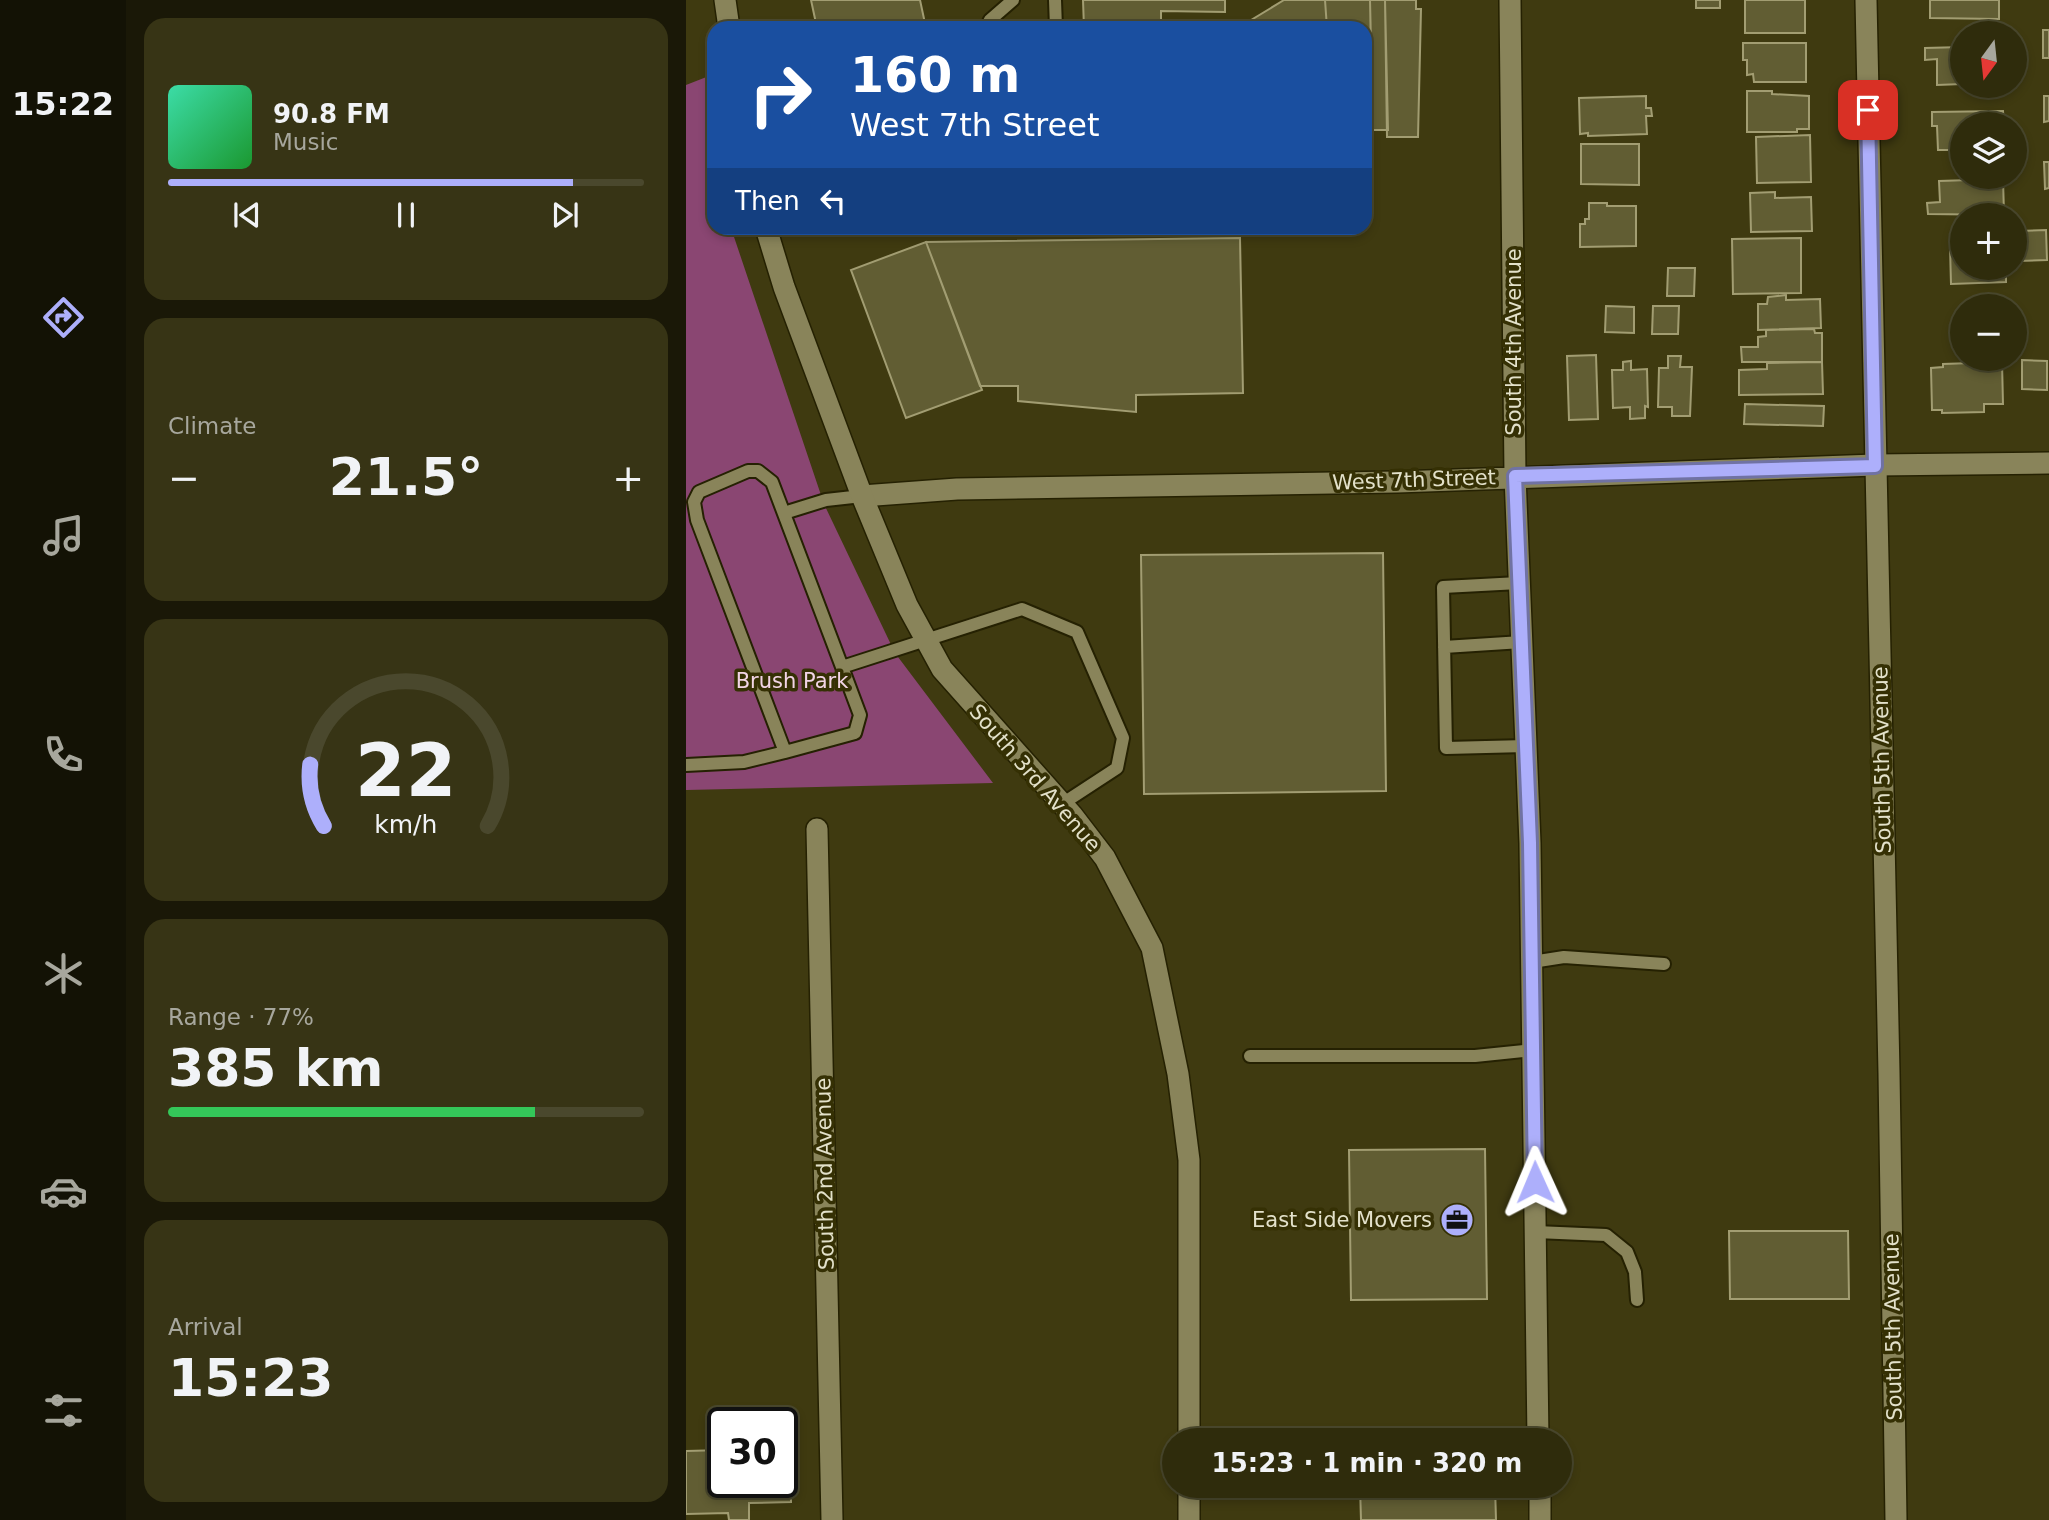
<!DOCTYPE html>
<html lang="en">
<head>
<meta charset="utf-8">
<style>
  body { margin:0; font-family:"DejaVu Sans",sans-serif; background:#373415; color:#f1f3f6; height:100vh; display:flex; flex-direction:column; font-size:26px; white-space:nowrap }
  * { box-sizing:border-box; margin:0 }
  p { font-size:23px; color:#a7a79d }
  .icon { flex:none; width:38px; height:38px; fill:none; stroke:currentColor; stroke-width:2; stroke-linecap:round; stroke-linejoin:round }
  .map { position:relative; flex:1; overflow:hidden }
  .panel { display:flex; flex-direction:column; gap:18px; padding:18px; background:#1a1807; width:560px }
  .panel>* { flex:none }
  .guide { position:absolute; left:21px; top:21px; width:665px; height:214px; border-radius:21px; box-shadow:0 4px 10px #0003,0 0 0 2px #4a482d; background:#1a4fa0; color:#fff; overflow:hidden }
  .needle { width:46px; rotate:195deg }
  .buttons { position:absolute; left:1264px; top:21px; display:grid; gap:14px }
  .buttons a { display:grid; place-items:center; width:77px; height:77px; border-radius:50%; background:#2f2c0c; box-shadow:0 4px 10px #0003,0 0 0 2px #4a482d; font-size:35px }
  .speed { position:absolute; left:21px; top:1407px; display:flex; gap:14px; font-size:35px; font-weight:700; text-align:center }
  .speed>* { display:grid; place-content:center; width:91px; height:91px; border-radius:50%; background:#2f2c0c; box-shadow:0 4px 10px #0003,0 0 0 2px #4a482d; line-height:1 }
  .speed .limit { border:4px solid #111; border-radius:10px; background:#fff; color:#111 }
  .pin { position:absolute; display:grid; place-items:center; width:60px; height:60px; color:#fff; margin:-30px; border-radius:14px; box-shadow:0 4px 10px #0006 }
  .me { position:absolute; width:77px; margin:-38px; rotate:359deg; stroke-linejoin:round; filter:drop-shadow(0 0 5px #0008) }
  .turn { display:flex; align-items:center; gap:24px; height:147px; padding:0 28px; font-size:32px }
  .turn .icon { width:91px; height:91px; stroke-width:2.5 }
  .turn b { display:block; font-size:49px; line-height:60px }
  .then { display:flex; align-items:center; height:66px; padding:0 28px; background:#0003; gap:14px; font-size:26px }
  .big { font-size:52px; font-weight:700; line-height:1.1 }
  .panel .card { flex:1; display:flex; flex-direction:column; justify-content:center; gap:10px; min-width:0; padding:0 24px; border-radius:21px; background:#373415 }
  .panel .dial { align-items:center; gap:0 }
  .dial svg { height:182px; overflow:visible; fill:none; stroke:#4a482d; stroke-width:7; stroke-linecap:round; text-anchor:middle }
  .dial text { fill:#f1f3f6; stroke:none }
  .song { display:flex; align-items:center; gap:21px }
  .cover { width:84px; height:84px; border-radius:10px; background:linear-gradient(135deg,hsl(160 70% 55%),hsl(130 70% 35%)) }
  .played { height:7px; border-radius:4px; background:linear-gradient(90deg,#adaffb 85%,#4a482d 85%) }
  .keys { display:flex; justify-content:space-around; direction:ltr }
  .heat { display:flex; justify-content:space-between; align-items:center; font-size:38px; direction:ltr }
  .charge { height:10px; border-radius:5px; background:linear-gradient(90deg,#34c759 77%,#4a482d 0) }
  .trip { position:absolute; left:476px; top:1428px; width:410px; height:70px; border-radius:35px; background:#2f2c0c; box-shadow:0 4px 10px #0003,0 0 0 2px #4a482d; font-weight:700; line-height:70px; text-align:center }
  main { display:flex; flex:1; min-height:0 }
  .dock { display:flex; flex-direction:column; width:126px; justify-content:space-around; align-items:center; background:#131205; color:#a7a79d }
  .dock .icon { width:49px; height:49px }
  .dock .current { color:#adaffb }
  .dock b { font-size:32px; color:#f1f3f6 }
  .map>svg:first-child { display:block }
</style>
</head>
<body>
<main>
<nav class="dock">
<b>15:22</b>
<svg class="icon current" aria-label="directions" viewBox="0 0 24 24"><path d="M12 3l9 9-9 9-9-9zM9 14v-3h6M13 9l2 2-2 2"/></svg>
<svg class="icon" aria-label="music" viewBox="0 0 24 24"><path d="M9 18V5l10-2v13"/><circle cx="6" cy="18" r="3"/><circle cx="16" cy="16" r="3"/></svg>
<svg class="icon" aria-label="phone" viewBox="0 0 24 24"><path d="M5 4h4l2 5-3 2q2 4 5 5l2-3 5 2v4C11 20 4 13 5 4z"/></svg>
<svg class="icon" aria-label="climate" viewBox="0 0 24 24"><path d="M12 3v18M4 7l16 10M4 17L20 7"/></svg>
<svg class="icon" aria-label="car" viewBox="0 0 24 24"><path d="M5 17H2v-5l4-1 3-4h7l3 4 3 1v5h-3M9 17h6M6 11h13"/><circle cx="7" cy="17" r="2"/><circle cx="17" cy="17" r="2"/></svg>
<svg class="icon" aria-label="filters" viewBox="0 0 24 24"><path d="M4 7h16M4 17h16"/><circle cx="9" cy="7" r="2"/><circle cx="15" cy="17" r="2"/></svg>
</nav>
<section class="panel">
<div class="card">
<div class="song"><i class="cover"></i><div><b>90.8 FM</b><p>Music</p></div></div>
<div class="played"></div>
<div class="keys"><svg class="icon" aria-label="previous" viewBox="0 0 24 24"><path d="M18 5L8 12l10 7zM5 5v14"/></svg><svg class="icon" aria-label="pause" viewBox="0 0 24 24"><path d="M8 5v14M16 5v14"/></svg><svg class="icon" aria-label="next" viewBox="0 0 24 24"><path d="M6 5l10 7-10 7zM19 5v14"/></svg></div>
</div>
<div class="card"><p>Climate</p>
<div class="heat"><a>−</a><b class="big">21.5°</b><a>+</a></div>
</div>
<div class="card dial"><svg viewBox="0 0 100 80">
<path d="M14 69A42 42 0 1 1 86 69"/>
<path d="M14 69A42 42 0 0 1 8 42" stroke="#adaffb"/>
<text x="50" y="56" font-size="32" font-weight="700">22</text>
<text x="50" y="72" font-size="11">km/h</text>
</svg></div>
<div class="card"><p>Range · 77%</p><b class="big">385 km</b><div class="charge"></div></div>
<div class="card"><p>Arrival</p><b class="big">15:23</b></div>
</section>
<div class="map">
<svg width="1363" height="1520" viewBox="0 0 1363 1520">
  <rect width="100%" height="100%" fill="#3f3a10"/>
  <!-- green -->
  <path fill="#8a4672" d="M23 76 28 110V228H45L138 504 209 653 307 783 0 790V85Z"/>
  <!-- building -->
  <path fill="#615d33" stroke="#a29d72" stroke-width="2" d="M125 0H234L240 28H163L162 23 131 28Z
    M397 0H539V12L475 11V28H398Z
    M598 0H639L641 28H552Z
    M639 0H684L686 103H679V28H641Z
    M684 0H699L702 130H687Z
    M699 0H730V9H735L732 137H701Z
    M1010 0H1034V8H1010Z
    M1059 0H1119V33H1059Z
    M1244 0H1313V19L1244 18Z
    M1357 30H1363V58H1357Z
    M1057 43H1120V82H1068L1067 74 1061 75V60H1057Z
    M1276 47V84L1251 85V59L1239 60V48Z
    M1061 91H1086V94L1123 96V129H1111V132H1061Z
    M960 96V108H965L966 116H960L961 134 902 136V133L894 134 893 98Z
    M1358 96H1363V121L1358 122Z
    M1317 111 1318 124H1276V150H1252L1251 126H1246V112Z
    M1124 135 1125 182 1071 183 1070 137Z
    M895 144H953V185L895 184Z
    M1358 162H1363V188L1359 189Z
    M1317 179 1318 214 1324 213V215L1242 214 1241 203 1254 202 1253 181Z
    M1089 192V198L1125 197 1126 231 1065 232 1064 193Z
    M903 203H921V206H950V246L894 247V224H899V219H903Z
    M1360 230 1361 260 1333 261 1332 231Z
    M554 238 557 393 450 395V412L332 401V386H294L240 242Z
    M1115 238V293L1047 294 1046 239Z
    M240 242 296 390 220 418 165 270Z
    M1264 247H1276V268H1320V282L1265 284Z
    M982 268H1009L1008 296H981Z
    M1100 295V300L1134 299 1135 328 1072 330V304H1081L1082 297Z
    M920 306 948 307V333L919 332Z
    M967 306H993L992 334H966Z
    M1128 329 1129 333H1136V362H1056L1055 347H1072V337L1080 336V330Z
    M910 355 912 419 883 420 881 356Z
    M982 356H995L994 367H1006L1004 416H986V407H972L973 368H982Z
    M1336 360 1361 361V390L1336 389Z
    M945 361V370L961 369 962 407 959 406V418L944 419V407L927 408 926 370H937V362Z
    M1136 362 1137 394 1053 395V370L1081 369V363Z
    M1316 362 1317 404H1298V412L1256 413V410H1246L1245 368 1257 367V364Z
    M1059 404 1138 406 1137 426 1058 424Z
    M697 553 700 791 458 794 455 555Z
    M799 1149 801 1299 665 1300 663 1150Z
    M1043 1231H1162L1163 1299H1044Z
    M104 1449 105 1502 63 1503V1520H43L42 1513 0 1514V1451L37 1450V1482H96V1450Z
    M674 1486H809L810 1520H675Z"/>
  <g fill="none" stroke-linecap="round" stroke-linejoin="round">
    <defs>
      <path id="lane" d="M369 0 370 28
        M300 28 304 20 327 0
        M98 513 140 500 176 496
        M833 583 757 587 760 748 840 746
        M758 647 836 642
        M156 667 174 715 169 733 99 752 11 520 8 502 13 492 62 471H72L86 482 156 667 336 609 391 632 437 738 431 768 376 804
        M0 765 58 762 99 752
        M846 962 878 957 978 964
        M564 1056H789L847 1050
        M850 1232 920 1235 941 1252 949 1272 951 1300"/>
      <path id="street" d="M824 0 829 476 844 843 852 1440
        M176 496 271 489 711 482 1189 465 1363 463
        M131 829 146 1520
        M854 1486V1520"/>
      <path id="secondary" d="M39 0 43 28
        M1180 0 1203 1073 1210 1520
        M80 228 98 287 176 496 221 605 256 669 386 815 419 858 466 948 492 1074 503 1160V1440
        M503 1520V1486"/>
    </defs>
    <!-- lane casing -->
    <use href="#lane" stroke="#252102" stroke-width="16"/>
    <!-- street casing -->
    <use href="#street" stroke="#252102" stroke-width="24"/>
    <!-- secondary casing -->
    <use href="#secondary" stroke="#252102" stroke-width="24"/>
    <!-- lane -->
    <use href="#lane" stroke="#89845a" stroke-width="12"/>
    <!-- street -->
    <use href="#street" stroke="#89845a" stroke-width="21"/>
    <!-- secondary -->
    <use href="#secondary" stroke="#89845a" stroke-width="21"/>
  </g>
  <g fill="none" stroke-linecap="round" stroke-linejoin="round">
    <defs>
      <path id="route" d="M849 1182 844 843 829 476 1189 466 1182 110"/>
    </defs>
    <!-- route casing -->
    <use href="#route" stroke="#7072a3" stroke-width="18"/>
    <!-- route -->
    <use href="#route" stroke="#adaffb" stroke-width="12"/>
  </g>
  <!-- icons -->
  <defs>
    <symbol id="office-disc" viewBox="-11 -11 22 22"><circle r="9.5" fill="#adaffb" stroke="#353004"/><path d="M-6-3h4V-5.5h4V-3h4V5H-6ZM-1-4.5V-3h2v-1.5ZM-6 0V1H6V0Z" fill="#111"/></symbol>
  </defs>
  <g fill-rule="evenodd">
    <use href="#office-disc" x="752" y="1201" width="38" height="38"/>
  </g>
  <g text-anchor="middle" stroke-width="7" stroke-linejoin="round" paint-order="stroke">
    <!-- street labels -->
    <g font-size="21" fill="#e3e1ca" stroke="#353004">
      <text transform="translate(828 342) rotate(-90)" y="7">South 4th Avenue</text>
      <text transform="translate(728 480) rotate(-2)" y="7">West 7th Street</text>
      <text transform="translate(1196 760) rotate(-91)" y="7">South 5th Avenue</text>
      <text transform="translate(349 778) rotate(49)" y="7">South 3rd Avenue</text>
      <text transform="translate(139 1174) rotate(-91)" y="7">South 2nd Avenue</text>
      <text transform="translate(1207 1327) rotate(-91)" y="7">South 5th Avenue</text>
    </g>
    <!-- park labels -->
    <g font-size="21" fill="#f2d4e5" stroke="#353004">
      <text x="106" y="688">Brush Park</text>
    </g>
    <!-- poi labels -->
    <g font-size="21" fill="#e3e1ca" stroke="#353004" text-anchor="end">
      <text x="746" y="1227">East Side Movers</text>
    </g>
  </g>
</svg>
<div class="buttons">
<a><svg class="needle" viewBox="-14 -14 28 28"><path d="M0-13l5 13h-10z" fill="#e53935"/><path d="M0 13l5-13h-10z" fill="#a7a79d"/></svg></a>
<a><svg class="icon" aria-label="layers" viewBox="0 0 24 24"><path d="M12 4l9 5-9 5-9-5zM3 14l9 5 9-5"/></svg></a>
<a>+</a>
<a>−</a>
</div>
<div class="speed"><div class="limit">30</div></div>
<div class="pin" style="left:1182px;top:110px;background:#d93025"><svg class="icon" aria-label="arrive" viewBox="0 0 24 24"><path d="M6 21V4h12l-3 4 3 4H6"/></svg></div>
<svg class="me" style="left:849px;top:1182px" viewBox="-20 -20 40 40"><path d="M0-17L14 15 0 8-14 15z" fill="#adaffb" stroke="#fff" stroke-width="4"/></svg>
<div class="trip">15:23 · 1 min · 320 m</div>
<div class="guide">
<div class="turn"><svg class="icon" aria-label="right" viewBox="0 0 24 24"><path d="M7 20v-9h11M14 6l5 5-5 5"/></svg><div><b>160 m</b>West 7th Street</div></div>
<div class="then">Then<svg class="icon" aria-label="left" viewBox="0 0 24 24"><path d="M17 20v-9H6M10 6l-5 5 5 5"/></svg></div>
</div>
</div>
</main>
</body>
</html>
